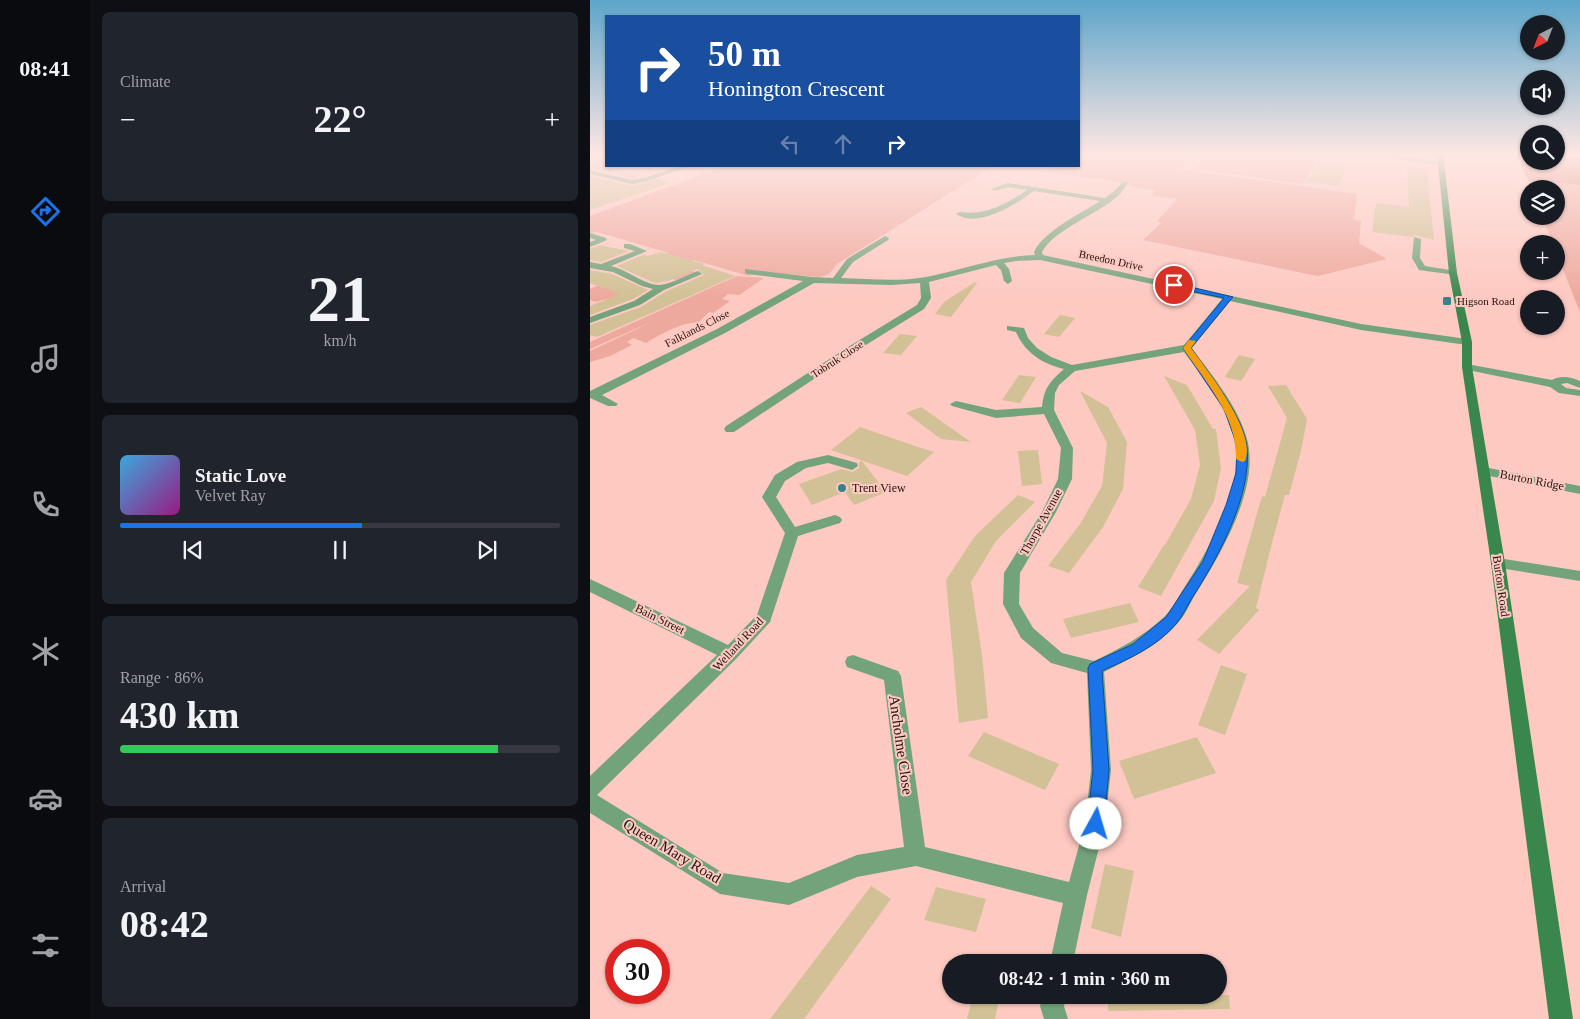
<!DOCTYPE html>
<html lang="en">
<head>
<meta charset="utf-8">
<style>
  body { margin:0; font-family:Georgia,serif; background:#20242c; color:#f1f3f6; height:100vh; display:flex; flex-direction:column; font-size:19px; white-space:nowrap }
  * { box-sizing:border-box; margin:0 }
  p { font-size:16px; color:#9ea1a6 }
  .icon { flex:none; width:28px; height:28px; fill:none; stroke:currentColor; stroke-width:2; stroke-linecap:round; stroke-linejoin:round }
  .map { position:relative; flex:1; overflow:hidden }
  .panel { display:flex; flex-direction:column; gap:12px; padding:12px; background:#0d0f14; width:500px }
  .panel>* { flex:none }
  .banner { position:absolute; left:15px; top:15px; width:475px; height:152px; border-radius:0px; box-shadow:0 1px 4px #0004; background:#1a4fa0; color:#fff; overflow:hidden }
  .needle { width:32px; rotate:222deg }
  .tools { position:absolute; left:930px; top:15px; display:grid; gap:10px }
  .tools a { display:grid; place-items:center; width:45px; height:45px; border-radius:50%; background:#171b24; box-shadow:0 1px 4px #0004; font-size:25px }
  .speed { position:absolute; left:15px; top:939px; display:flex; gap:10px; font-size:25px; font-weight:700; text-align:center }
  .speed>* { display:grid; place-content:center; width:65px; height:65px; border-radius:50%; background:#171b24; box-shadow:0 1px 4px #0004; line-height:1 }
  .speed .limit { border:8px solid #d22; background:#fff; color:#111 }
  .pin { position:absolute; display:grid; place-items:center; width:42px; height:42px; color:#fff; margin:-21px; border:2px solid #fff; border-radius:50%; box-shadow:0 1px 5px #0007 }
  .me { position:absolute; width:55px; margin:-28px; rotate:6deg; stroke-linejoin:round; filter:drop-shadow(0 0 4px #0008) }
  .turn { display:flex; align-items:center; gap:18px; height:105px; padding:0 20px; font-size:22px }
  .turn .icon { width:65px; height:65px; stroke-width:2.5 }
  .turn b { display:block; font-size:35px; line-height:42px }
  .lanes { display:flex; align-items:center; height:48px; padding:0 20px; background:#0003; justify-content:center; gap:25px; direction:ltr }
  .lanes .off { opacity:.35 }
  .big { font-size:38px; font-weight:700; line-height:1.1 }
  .panel .widget { flex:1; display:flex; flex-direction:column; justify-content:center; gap:8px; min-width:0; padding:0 18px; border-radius:8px; background:#20242c }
  .panel .dial { align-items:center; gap:0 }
  .dial b { font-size:65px; line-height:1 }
  .song { display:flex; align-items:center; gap:15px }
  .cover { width:60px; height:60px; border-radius:8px; background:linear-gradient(135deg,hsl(200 70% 55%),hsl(310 70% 35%)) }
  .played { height:5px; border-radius:2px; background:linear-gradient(90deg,#1a73e8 55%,#363941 55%) }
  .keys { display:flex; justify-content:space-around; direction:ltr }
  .heat { display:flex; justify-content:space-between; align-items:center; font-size:28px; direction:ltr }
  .charge { height:8px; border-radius:4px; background:linear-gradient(90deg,#34c759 86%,#363941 0) }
  .trip { position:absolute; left:352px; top:954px; width:285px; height:50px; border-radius:25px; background:#171b24; box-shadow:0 1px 4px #0004; font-weight:700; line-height:50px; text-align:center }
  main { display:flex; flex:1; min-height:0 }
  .menu { display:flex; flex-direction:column; width:90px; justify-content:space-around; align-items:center; background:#090b0e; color:#9ea1a6 }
  .menu .icon { width:35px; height:35px }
  .menu .on { color:#1a73e8 }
  .menu b { font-size:22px; color:#f1f3f6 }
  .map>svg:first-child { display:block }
</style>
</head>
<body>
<main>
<nav class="menu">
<b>08:41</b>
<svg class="icon on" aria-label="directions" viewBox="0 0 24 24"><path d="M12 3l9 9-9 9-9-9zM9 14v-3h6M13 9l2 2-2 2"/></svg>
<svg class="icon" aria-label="music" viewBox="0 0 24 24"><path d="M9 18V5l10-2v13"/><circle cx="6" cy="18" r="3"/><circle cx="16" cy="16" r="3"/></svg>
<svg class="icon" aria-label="phone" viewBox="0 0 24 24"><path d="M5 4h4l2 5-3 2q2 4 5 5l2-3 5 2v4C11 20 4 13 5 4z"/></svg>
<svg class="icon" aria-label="climate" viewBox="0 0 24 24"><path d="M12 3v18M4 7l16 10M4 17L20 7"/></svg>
<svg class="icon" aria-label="car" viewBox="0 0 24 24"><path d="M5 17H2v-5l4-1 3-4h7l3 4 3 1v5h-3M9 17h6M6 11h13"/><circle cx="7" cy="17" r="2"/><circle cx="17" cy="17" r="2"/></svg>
<svg class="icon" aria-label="filters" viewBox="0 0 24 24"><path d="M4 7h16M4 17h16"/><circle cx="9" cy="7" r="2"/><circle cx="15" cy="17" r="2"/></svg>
</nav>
<section class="panel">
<div class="widget"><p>Climate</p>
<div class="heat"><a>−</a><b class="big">22°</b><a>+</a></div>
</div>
<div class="widget dial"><b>21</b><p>km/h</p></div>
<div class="widget">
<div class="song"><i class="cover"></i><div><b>Static Love</b><p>Velvet Ray</p></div></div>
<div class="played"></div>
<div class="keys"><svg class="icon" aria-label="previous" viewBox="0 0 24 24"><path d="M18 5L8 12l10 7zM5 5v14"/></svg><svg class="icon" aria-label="pause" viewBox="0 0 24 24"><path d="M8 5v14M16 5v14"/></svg><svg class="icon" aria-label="next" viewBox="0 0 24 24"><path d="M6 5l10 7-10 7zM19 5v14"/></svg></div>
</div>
<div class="widget"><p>Range · 86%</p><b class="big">430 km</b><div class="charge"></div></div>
<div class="widget"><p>Arrival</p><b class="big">08:42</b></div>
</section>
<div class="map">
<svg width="990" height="1019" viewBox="0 0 990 1019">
  <rect width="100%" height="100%" fill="#fdc9c1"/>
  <!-- green -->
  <path fill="#eea99e" d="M489 154H547L600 160 590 169 767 194 764 220 771 221 769 243 797 259 728 276 553 240 571 223 567 221 587 199 561 196 566 190 539 186 540 184 529 182 451 171 461 169V166H489Z
    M619 154H661L726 162 713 184 604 169Z
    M135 166H403L247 264 239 274 230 277 172 272 159 276 104 260 90 266 105 272 87 280 82 279 87 277 72 273 62 261 79 253 7 232 0 233V216Z
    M938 180 990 185V312L966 252V244H963L952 216H966V189H941Z
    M147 276 174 278 149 295 138 294 132 299 140 301 123 313 119 312 108 323C94 321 69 335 56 343L43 338 37 342 42 345 20 356 0 362V351L66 320 0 349V342Z
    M9 285 43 298 29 304 16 299 6 302 0 300V289Z"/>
  <!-- forest -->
  <path fill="#da8073" d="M926 154H939V161H966V154H990V185L938 180Z"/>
  <!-- building -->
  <path fill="#d2c196" d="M729 162 757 166 748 186 717 182Z
    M0 163 54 176 42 178 0 168Z
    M817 168 837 170 844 240 825 235 822 237 782 232 786 203 819 207Z
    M0 176 42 186 67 179 81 183 0 210Z
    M10 245 39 251 11 262 0 260V249Z
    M71 252 115 264 112 265 145 276 7 337 0 335V325L51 307 75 292 114 275 107 269 78 281 65 283 27 266 53 255 58 256Z
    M0 270 22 274 58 290 43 299 0 315V306L30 294 0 283Z
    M385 282 387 283 361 317 345 314 354 302Z
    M470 315 485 318 469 337 454 334Z
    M310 334 327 336 311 355 293 353Z
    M649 355 665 359 651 381 635 377Z
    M429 375 446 377 430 403 412 400Z
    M574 376 597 385 623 429H626L631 468 624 501 571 596 548 587 574 545H575L601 499 610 465 605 430Z
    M696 385 717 419 711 451 699 495H695L682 543 666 608 669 610 629 654 607 640 660 586 647 583 672 496 675 497 697 418 678 386Z
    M490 391 518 407 537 442 533 489 513 527 479 573 458 566 490 524 512 486 517 443Z
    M331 407 381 442 351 439 316 413Z
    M270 427 325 446 344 452 317 476 241 450Z
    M448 450 452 484 432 486 428 451Z
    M272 461 296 492 264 505 255 492 222 505 209 484 251 469 263 472 269 468V462Z
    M428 495 445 502 406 541 381 582 392 655 398 718 369 723 356 580 385 536Z
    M540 603 549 622 481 638 473 619Z
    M631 665 657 674 635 735 608 725Z
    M394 732 469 764 455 790 378 756Z
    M607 737 626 773 544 799 529 761Z
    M515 864 544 871 531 937 501 928Z
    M281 886 301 899 214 1019H180Z
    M346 887 396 899 386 932 334 920Z
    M383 995H410L405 1019H377Z
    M518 995H639L640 1009 518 1011Z"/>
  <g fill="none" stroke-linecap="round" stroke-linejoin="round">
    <!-- minor -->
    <path fill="#73a37b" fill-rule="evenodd" d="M780 154H797L855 163 852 165 783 156Z
      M90 166H100L57 181 42 184 0 174V170L42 180 54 178Z
      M533 182 538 183C535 187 532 192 529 195 510 213 463 230 452 252L453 255 771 324 877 339 882 342 877 345 771 330 640 301 602 348C623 377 650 408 658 443 668 492 630 555 605 595 599 605 595 616 587 624 567 646 540 659 514 672L521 770 515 824 497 895 483 962H460L473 903 326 866 267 877 199 905 130 894 0 813V776L127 655 0 592V579L138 645 167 615 195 533 172 497 185 475 207 462 238 455 267 463 268 466 262 470 238 463 216 468 195 481 186 497 205 527 245 515 250 517 252 520 250 523 208 536 180 622 146 659 7 795 133 873 199 883 267 855 314 847 294 680 257 667 255 662 257 657 263 655 308 671 311 676 335 847 479 882 495 824 501 770 497 673 461 663 431 638 413 604 414 573 452 512 468 479 471 448 454 414 406 418 362 406 360 404 366 401 406 410 452 407C454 387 460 382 474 369 453 364 435 353 426 332L417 330V326L434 328 438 338 447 348 461 357 482 365 594 345 632 299 450 260 426 261 414 263 419 269 422 281 418 284 414 281 411 270 406 265 339 282 341 298 334 309 266 351 144 432H136L134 429 136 426 258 347 327 305 331 298 330 283 301 285 224 283 135 333 12 395 28 404 26 406H18L0 398V391L127 329 213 281 158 274 155 273V269L222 277 243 278 257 259 295 236 299 238 298 240 263 262 251 278C279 279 309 282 336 277 373 270 408 256 445 255L444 252C454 231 490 214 510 201L444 191C426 204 389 229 366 214L370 212C396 216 416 204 437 190L418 187 405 191 401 189 418 183 515 198 523 192ZM594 352C614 379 640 410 645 444 653 492 618 550 594 588 587 598 583 609 574 617 554 636 529 649 504 661L472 653 443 628 429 604 430 573 466 512 482 479 483 448 464 410 465 393 469 385 485 371Z
      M0 233 16 238 17 240 0 247V242L6 240 0 238Z
      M824 237 831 239 830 258 835 266 866 271V275L829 270 822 258Z
      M34 244H40L57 251 21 266C36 269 56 286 70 285 81 284 95 276 105 272L108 271 112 274 74 290 50 305 0 323V317L44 301 63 289 52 286 23 272 0 268V262L11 264 45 251 34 248Z
      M877 364 962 380C971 375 980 377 990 381V388L977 383 971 384 976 388 990 390V396L969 393 960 387 873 369 872 367Z
      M894 467 990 486V494L889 474 888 471Z
      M908 558 990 571V581L903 567 901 563 903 559Z
      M453 995H477L474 1006 478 1019H454L450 1006Z"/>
    <!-- secondary -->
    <path fill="#3a874d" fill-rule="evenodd" d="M847 154H853L867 273 882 342V367L915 563 983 1019H959L901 563 872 367V342L859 273Z"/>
  </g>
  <!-- sky -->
  <linearGradient id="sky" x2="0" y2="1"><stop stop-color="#5da5ca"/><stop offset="0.52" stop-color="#fee7e3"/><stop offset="1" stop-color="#fee7e3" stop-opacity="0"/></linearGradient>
  <rect width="990" height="297" fill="url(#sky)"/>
  <!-- route -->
  <path fill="#1a73e8" stroke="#114b97" d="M584 283 643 297 601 348C618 372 654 417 657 447 662 496 628 558 602 598 597 607 592 617 586 624 567 647 538 659 512 671L519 770 514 824 511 829 506 832 500 829 497 824 503 770 498 668 500 664 543 644 576 617 613 561 636 505 646 473 647 445 634 409 593 348 634 298 581 287 580 285Z"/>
  <!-- slow -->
  <path fill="#f59e0b" d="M599 340 606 341 601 348C617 370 668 434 655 461L652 462 646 459C648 417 615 381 593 348Z"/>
  <!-- markers -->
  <g fill="#3b818c" stroke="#fdc9c1" stroke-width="2">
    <rect x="852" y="296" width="10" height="10" rx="2.5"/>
    <circle cx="252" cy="488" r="5"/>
  </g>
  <g text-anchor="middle" stroke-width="4" stroke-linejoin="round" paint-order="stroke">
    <!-- far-street labels -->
    <g font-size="11" fill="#23120f" stroke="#fdc9c1">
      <text transform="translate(521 260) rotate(12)" y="4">Breedon Drive</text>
      <text transform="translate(107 328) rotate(-27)" y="4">Falklands Close</text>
      <text transform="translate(247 359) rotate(-33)" y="4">Tobruk Close</text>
    </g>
    <!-- far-poi labels -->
    <g font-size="11" fill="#23120f" stroke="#fdc9c1" text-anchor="start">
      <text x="867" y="305">Higson Road</text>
    </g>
    <!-- street labels -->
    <g font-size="12" fill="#23120f" stroke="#fdc9c1">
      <text transform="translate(942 480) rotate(11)" y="4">Burton Ridge</text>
      <text transform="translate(451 522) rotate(-61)" y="4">Thorpe Avenue</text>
      <text transform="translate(911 586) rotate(82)" y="4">Burton Road</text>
      <text transform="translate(70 619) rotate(26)" y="4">Bain Street</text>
      <text transform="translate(148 644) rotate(-47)" y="4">Welland Road</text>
    </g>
    <!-- poi labels -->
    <g font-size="12" fill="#23120f" stroke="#fdc9c1" text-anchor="start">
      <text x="262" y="492">Trent View</text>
    </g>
    <!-- near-street labels -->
    <g font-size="15" fill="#23120f" stroke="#fdc9c1">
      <text transform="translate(311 745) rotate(82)" y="5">Ancholme Close</text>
      <text transform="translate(82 851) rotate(31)" y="5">Queen Mary Road</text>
    </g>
  </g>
</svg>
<div class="tools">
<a><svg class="needle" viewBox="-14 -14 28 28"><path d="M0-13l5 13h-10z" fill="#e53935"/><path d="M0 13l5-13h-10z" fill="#9ea1a6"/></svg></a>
<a><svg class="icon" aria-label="sound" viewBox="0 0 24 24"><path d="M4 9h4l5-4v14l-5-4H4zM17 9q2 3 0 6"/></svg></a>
<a><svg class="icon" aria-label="search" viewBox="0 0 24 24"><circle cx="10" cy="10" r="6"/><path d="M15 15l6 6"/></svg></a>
<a><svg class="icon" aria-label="layers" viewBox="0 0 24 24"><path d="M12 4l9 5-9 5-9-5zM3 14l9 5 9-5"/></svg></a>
<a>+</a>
<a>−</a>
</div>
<div class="speed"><div class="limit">30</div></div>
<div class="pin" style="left:584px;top:285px;background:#d93025"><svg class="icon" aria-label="arrive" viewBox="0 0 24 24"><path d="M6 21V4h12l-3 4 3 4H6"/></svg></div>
<svg class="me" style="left:506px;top:824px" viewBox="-20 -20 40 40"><circle r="19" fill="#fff"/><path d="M0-13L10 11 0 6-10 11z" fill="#1a73e8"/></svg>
<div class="trip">08:42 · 1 min · 360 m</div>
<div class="banner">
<div class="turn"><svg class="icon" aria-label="right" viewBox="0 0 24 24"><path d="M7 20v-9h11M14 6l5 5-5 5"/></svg><div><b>50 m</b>Honington Crescent</div></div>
<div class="lanes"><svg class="icon off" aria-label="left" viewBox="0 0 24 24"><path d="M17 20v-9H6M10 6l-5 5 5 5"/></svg><svg class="icon off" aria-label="ahead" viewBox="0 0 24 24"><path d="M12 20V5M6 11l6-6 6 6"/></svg><svg class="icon" aria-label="right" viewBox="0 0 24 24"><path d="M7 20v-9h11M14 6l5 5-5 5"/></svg></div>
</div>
</div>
</main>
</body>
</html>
